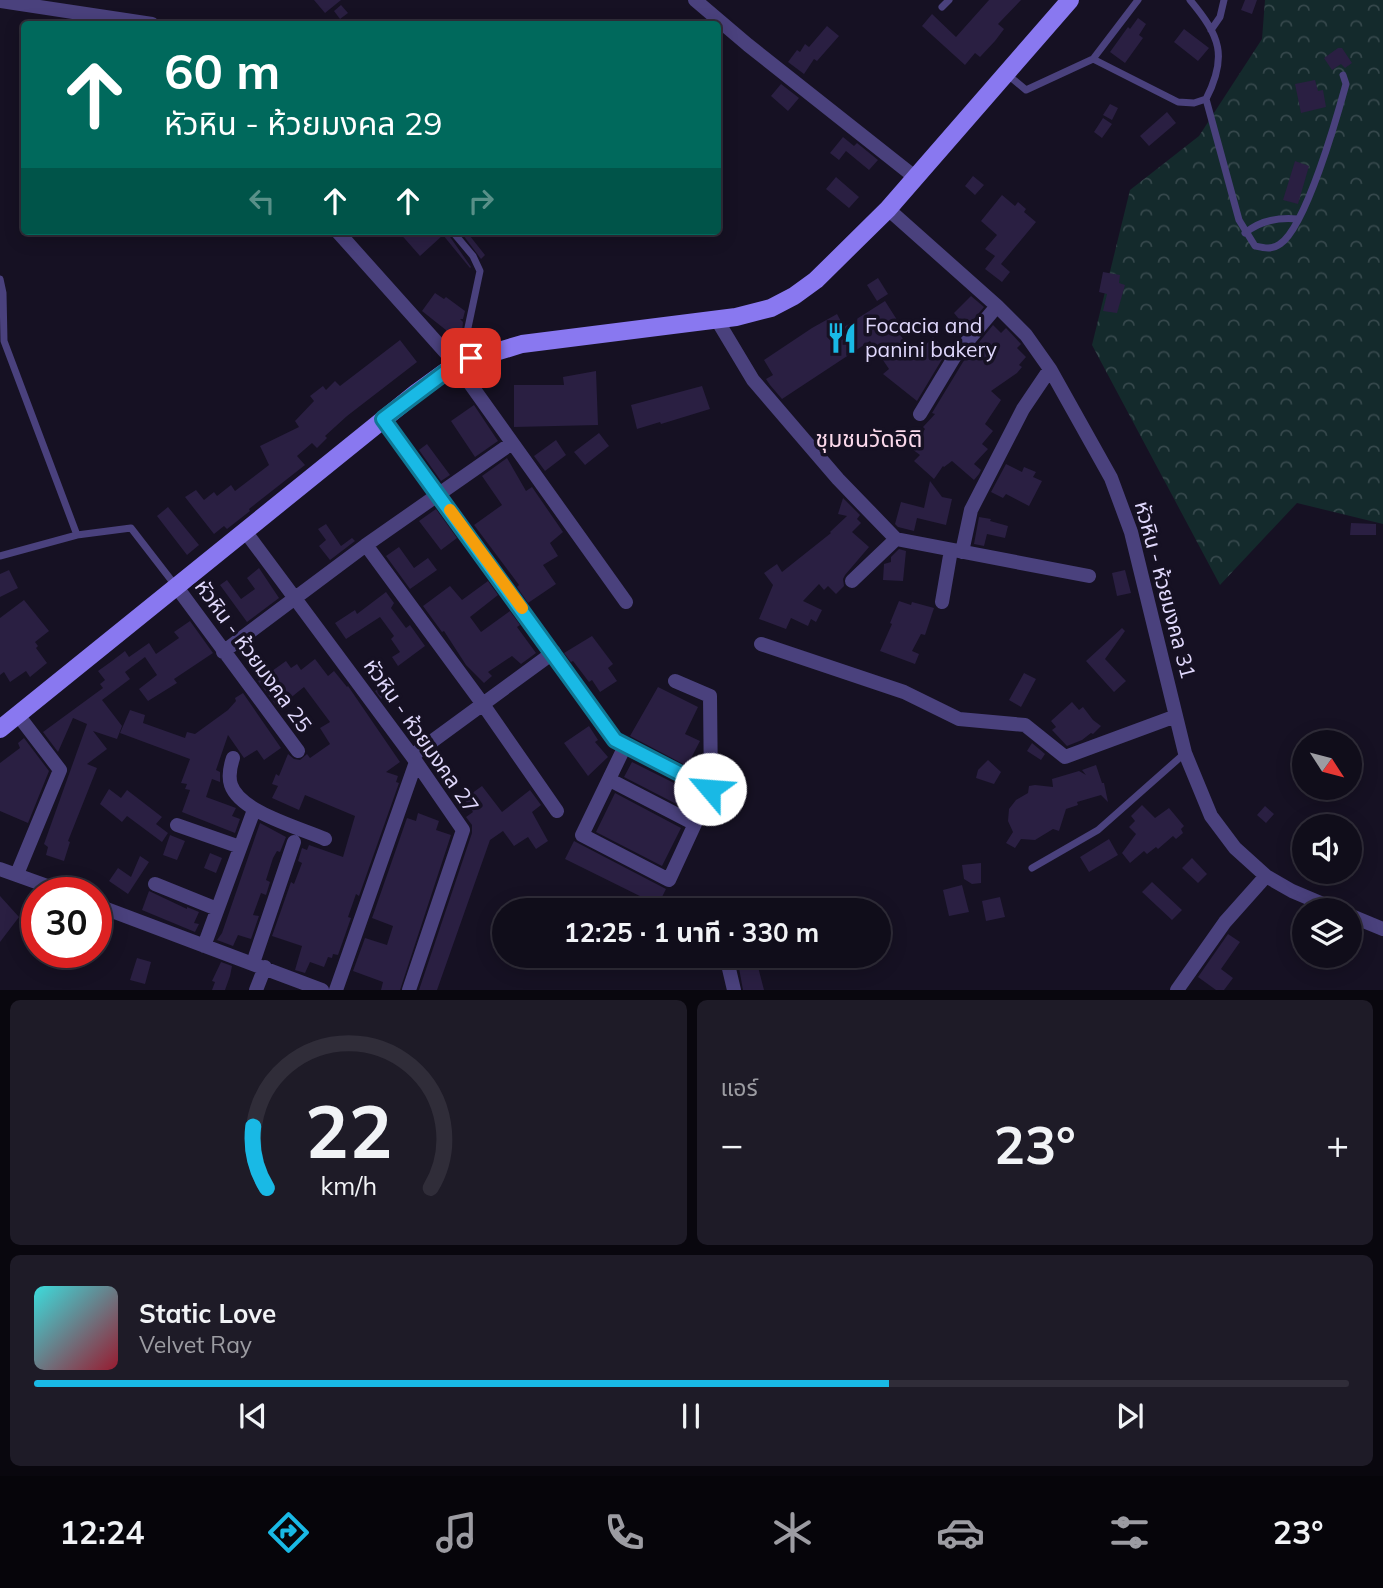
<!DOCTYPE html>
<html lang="th">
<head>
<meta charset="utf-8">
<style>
  body { margin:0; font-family:Mulish,"Noto Sans Thai",sans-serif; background:#1e1b27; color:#f1f3f6; height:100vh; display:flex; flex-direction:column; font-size:26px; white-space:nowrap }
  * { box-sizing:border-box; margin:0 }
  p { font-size:23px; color:#9c9ca2 }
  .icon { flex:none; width:38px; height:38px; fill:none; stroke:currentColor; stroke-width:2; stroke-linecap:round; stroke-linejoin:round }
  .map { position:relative; height:990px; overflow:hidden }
  .drawer { display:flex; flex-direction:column; gap:10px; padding:10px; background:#09070e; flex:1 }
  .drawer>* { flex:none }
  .guide { position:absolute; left:21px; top:21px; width:700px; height:214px; border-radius:7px; box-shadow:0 4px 18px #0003,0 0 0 2px #302d39; background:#00695c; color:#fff; overflow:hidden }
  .needle { width:46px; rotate:126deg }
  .buttons { position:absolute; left:1292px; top:730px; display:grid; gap:14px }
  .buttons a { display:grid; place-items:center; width:70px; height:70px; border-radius:50%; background:#100d1a; box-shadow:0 4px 18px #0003,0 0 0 2px #302d39; font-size:35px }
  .speed { position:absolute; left:21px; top:877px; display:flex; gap:14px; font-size:35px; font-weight:700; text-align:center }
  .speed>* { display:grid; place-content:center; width:91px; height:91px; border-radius:50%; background:#100d1a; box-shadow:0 4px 18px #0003,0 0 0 2px #302d39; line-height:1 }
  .speed .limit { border:10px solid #d22; background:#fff; color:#111 }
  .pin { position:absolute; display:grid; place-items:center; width:60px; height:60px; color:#fff; margin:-30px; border-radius:14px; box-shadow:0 4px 10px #0006 }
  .me { position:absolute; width:77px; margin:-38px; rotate:297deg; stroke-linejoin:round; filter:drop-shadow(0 0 5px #0008) }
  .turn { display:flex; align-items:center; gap:24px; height:147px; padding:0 28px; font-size:32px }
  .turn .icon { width:91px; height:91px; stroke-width:2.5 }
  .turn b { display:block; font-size:49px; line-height:60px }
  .lanes { display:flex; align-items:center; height:66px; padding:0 28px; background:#0003; justify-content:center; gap:35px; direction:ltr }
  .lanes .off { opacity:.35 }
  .big { font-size:52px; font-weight:700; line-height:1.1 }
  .drawer .card { flex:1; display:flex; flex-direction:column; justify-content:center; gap:10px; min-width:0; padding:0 24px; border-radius:10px; background:#1e1b27 }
  .drawer .dial { align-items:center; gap:0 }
  .dial svg { height:182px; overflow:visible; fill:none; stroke:#302d39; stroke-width:7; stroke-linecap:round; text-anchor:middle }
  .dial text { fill:#f1f3f6; stroke:none }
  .song { display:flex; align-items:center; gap:21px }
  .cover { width:84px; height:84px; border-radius:10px; background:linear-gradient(135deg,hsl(180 70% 55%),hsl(350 70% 35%)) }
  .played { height:7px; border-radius:4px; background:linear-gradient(90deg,#19b9e5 65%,#302d39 65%) }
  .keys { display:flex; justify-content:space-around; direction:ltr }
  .heat { display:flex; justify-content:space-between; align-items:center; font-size:38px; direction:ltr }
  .drawer .tiles { flex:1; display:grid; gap:10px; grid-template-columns:1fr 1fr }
  .card:last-child { grid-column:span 2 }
  .trip { position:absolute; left:492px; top:898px; width:399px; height:70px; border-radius:35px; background:#100d1a; box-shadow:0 4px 18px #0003,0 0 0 2px #302d39; font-weight:700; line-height:70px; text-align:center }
  .menu { display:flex; height:112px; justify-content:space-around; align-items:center; background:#06050a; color:#9c9ca2 }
  .menu .icon { width:49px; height:49px }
  .menu .active { color:#19b9e5 }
  .menu b { font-size:32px; color:#f1f3f6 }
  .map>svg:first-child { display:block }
</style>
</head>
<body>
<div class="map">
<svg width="1383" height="990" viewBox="0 0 1383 990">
  <defs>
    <pattern id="forest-crowns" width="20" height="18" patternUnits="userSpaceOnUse" patternTransform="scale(1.75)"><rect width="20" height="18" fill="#142a2c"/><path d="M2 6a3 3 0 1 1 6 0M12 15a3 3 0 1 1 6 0" fill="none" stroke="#36484c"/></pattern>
  </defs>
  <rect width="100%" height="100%" fill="#161123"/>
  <!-- forest -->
  <path fill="url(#forest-crowns)" d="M1265 0H1383V524L1297 503 1220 585 1092 345 1130 190 1199 136 1262 39Z"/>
  <!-- building -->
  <path fill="#2a1f42" d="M314 0H341L325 13Z
    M989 0H1021L998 24 1004 29 995 41 980 57 975 53 965 65 922 26 932 14 956 37Z
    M1245 0H1257L1252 14 1241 10Z
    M341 5 348 13 340 19 334 11Z
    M1138 18 1146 24 1139 35 1143 38 1125 63 1110 52 1128 27 1130 29Z
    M827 26 839 36 817 61 814 59 804 74 788 62 797 50 800 52 805 44 809 47Z
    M1184 29 1209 48 1198 61 1174 42Z
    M1338 48H1342L1352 63 1345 68 1341 64 1332 70 1324 58Z
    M1315 80 1318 91 1323 90 1326 107 1301 113 1295 84Z
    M781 84 799 98 788 111 771 96Z
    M1110 104 1118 108 1112 120 1103 115Z
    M1167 112 1176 123 1149 146 1140 136Z
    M1103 118 1112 124 1102 138 1094 132Z
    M843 137 854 146 857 143 878 160 869 170 846 151 839 160 830 153Z
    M1295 161 1309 166 1298 204 1283 200Z
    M973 176 984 185 975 195 965 186Z
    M836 177 859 197 849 208 826 189Z
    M1002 195 1015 206 1018 202 1026 209 1024 212 1036 222 1001 264 1010 272 1002 282 985 269 995 256 985 249 997 235 981 221Z
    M398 231H446L471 267 470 268 443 235 420 256Z
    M460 231H466L485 255 481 259Z
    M1103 272 1120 275 1119 283 1125 285 1117 313 1103 311 1107 294 1099 292Z
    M878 278 888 294 877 301 867 285Z
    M435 293 444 299 446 297 465 311 463 319H460L463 322 461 342 422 311Z
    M971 296 984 307 963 332 954 325 959 319 954 313Z
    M885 301 899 323 894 326 915 356 933 337 947 351 917 401 883 374 889 369 870 341 782 399 770 385 766 379 773 375 764 360 812 328 837 314 844 327Z
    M993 325 1001 333 1006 328 1021 344 1017 348 1026 357 1019 365 1022 367 1017 373 991 391 1001 400 985 424 993 431 982 444 988 449 974 464 981 470 979 474 974 480 952 461 944 467 943 466 934 479 914 461 920 455 912 449 925 429 923 427 935 414 932 413 963 362Z
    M400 340 417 362 347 416 325 436 327 438 317 448 312 443 297 456 305 465 249 509 250 511 227 529 224 526 214 534 185 497 196 490 204 500 214 492 217 496 231 485 235 491 269 465 260 446 299 427 295 421 314 401 310 396 323 386 326 390 335 381 340 386Z
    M596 371 598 425 514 427V385H564L563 377Z
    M702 386 710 409 661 424 660 422 637 429 631 405Z
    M474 405 498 441 475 457 451 421Z
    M599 433 609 446 585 465 574 452Z
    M556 440 566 455 545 471 534 456Z
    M427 444 450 475 441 481 419 450Z
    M507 458 526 491 532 487 563 532 550 543 558 556 543 565 556 584 528 603 517 587 519 585 474 525 502 505 482 476Z
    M1006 464 1022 472 1024 467 1036 472 1033 477 1042 481 1029 506 1006 494 1003 498 991 492Z
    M930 481 942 497 952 499 946 525 917 518 914 531 898 527 895 524 901 502 924 508Z
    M843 498 860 515 857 519 861 523 852 532 869 547 845 575 843 579 844 586 836 594 828 586 824 590 819 584 803 601 822 610 816 622 811 619 808 626 791 618 786 629 759 619 773 585 764 573 777 564 782 572 831 533 830 532 847 516 838 514Z
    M168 507 199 545 187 555 157 516Z
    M436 509 457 538 441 550 419 521Z
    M979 517 991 519 990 521 1008 526 1005 538 987 534 984 546 974 544Z
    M1351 523 1376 524V535H1350Z
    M326 524 341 546 352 538 355 541 330 560 319 546 326 540 318 529Z
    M399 547 414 568 428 558 437 570 410 589 386 556Z
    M899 549 906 551 903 581 883 580 884 564 891 562V557Z
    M259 568 279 598 247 622 220 585 227 580 241 599 255 589 247 578Z
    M9 570 18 588 0 597V574Z
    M1125 570 1131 593 1117 596 1112 573Z
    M488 581 498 595 470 617 481 632 510 611 520 625 517 627 536 653 521 664 512 656 488 672 492 676 484 683 466 665 444 631 442 632 423 606 450 586 462 600Z
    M386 592 394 603 391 608 406 628 410 625 425 646 398 666 392 657 400 652 391 639 394 636 380 617 346 639 335 623 355 610 357 614Z
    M24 600 49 631 35 642 38 646 36 648 47 663 30 677 26 671 10 682 4 672 0 675V618Z
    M899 601 911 605 912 602 934 608 925 635 921 634 912 651 919 654 915 664 880 651 892 624 890 623Z
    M190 621 213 653 174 679 177 683 148 701 139 689 157 675 145 657 125 672 130 679 102 700 122 726 117 739 93 731 107 749 87 764 97 768 68 841 70 842 64 861 46 855 48 847 44 844 87 724 73 718 58 752 43 732 103 688 100 684 105 680 98 671 112 661 125 651 129 657 149 643 156 654 179 638 174 632Z
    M1122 628 1125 631 1105 659 1126 681 1114 692 1086 661Z
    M592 636 613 664 608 668 617 681 600 692 592 680 589 682 573 661 571 662 564 653Z
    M315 659 328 676 334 671 347 687 348 686 400 762 386 772 398 776 396 782 399 783 359 896 356 894 348 917 351 918 338 955 333 954 332 958 328 957 324 967 310 962 305 973 295 970 302 946 272 936 291 882 294 884 302 863 298 861 302 848 307 850 309 845 343 857 355 816 305 795 299 810 272 798 278 786 272 784 276 774 279 776 288 754 294 759 300 760 307 754 310 758 330 744 320 728 330 722 304 687 278 708 258 681 286 661 291 668 297 664 301 670Z
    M1024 673 1036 679 1021 707 1009 700Z
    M384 685 389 693 381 699 375 691Z
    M658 687 698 707 685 734 700 741 687 766 630 736Z
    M243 693 281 748 264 760 257 750 244 758 228 735 216 770 220 772V782L212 779 206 797 236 808 232 816 240 819 235 833 182 812 190 790 185 789 187 784 181 783 190 759 120 733 130 710 145 715 143 723 185 738 187 732 195 734 228 710 236 701 235 698Z
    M1072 702 1079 710 1083 707 1093 720 1101 726 1093 734 1091 733 1082 740 1067 746 1052 730 1056 727 1051 721Z
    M589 726 598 740 595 742 608 757 588 776 564 743Z
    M24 738 49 771 28 823 0 811V763L20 748 18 743Z
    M1032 743 1045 754 1041 760 1027 751Z
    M988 760 1001 772 994 784 976 778 978 770Z
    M632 762 698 795 690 811 624 777Z
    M1096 765 1102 783H1104L1108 802 1101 795 1077 802 1078 805 1066 809 1059 831 1053 829 1035 840 1021 839 1015 848 1006 843 1013 832 1008 821 1009 809 1016 800 1028 793 1029 786 1035 785 1053 787 1052 779 1079 771 1086 775 1082 770Z
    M482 786 502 812 530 790 541 805 532 812 548 841 536 849 528 837 514 846 503 831 490 840 437 990H419L472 833V825L466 817 473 812 464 799Z
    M109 789 121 798 127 790 162 817 156 824 168 833 162 842 127 816 122 822 100 804Z
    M615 793 681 828 662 866 596 832Z
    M1142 805 1155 818 1169 808 1184 826 1181 829 1183 833 1176 839 1173 836 1158 849 1156 847 1147 854 1144 851 1130 863 1122 853 1136 834 1129 827 1135 821 1131 816Z
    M1265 806 1274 814 1266 823 1257 815Z
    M418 813 439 821 436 830 451 835 400 990H381L383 982 353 971 365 938 387 945 393 926 372 918 407 818 416 821Z
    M260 823 286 837 280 852 277 851 273 858 266 880 270 882 266 895 261 893 253 915 259 916 251 939 238 935 233 946 217 940 222 933Z
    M170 835 185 841 177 860 163 855Z
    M1109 839 1118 855 1089 872 1080 857Z
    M574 841 666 889 658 905 565 859Z
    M210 853 222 858 216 873 204 868Z
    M140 856 149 862 128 894 109 881 118 868 131 877Z
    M1192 858 1207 874 1198 883 1182 868Z
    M981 863V883L972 884 964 879 962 865Z
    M1152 882 1182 910 1172 920 1142 892Z
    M962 885 969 912 949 916 943 890Z
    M149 891 187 909V907L199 912 194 923 199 924 195 932 142 910Z
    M0 896 19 917 0 942Z
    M1000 897 1005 917 986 921 982 901Z
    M1228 934 1240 942 1221 969 1233 978 1224 990H1216L1198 977Z
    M137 958 151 962 145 984 130 980Z
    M221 962 232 966 230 976 225 990H212L215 982 212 981Z
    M757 963 764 990H743L739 968Z"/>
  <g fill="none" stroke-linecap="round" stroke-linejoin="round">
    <!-- service -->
    <path stroke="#4a417d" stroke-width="7" d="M942 7 949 0
      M1211 30 1220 17 1224 0
      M1093 59 1138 0
      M1008 75 1026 90 1093 59 1178 102 1194 103 1206 99C1228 56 1220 36 1190 0
      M1206 99 1239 220 1255 246C1264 248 1272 250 1280 244 1306 227 1337 117 1346 84L1343 75
      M452 231 473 256 480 271 466 337 471 358
      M1245 233C1261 220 1278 217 1298 219
      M0 279 3 293 4 341 77 535
      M0 556 77 535 131 528 175 585
      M1032 868 1098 830 1185 753"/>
    <!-- minor -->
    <path stroke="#4a417d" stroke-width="14" d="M695 0 748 45 916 178
      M0 1 152 24
      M888 209 997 306 1026 335 1050 369 1111 478 1131 532 1185 753 1211 816 1235 848 1266 876 1292 891 1337 910
      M337 231 456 364 626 602
      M717 320 753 380 838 479 896 539 1089 576
      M920 414 955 356 997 306
      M383 419 615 740 711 789
      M245 531 412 756 463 830 409 990
      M366 545 482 703 557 811
      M962 552 971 510 1023 409 1050 369
      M852 581 896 539
      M176 586 298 751
      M942 602 951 550
      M761 644 904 692 959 719 1025 725 1065 757 1176 716
      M223 652 366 545 512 443
      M625 746 582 835 669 880 711 789 710 696 675 681
      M412 756 554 652
      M233 758C230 767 228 776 231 785 240 812 300 828 325 839
      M610 780 695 824
      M177 825 240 847
      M0 869 64 892
      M17 874 60 770 18 715
      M155 884 217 909
      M96 905 322 990
      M1349 915 1383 929
      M204 946 254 810
      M726 956 734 990
      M253 963 294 842
      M256 990 265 967
      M336 990 416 762
      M1177 990 1225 922 1266 876"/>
    <!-- secondary -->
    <path stroke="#8978f0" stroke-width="18" d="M0 729 416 393 456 364 522 344 736 317 771 308 794 296 816 280 888 209 1070 0"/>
  </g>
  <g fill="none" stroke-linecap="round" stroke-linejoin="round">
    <defs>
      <path id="route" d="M471 358 456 364 383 419 615 740 710 789"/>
    </defs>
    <!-- route casing -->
    <use href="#route" stroke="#107895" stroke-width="18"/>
    <!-- route -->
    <use href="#route" stroke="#19b9e5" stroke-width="12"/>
    <!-- slow -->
    <path stroke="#f59e0b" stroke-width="12" d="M450 510 522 608"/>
  </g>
  <!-- icons -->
  <defs>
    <symbol id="restaurant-bare" viewBox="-9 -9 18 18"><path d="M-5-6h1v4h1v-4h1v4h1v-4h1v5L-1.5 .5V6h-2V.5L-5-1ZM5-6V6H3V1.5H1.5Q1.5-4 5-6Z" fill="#19b9e5" stroke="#161123" stroke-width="2.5" paint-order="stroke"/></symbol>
  </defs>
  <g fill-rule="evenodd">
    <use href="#restaurant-bare" x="820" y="316" width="44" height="44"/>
  </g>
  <g text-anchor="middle" stroke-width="7" stroke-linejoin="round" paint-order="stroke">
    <!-- poi labels -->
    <g font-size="21" fill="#dfd7fb" stroke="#161123" text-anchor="start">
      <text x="865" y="333">Focacia and<tspan x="865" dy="24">panini bakery</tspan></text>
    </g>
    <!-- street labels -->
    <g font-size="21" fill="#dfd7fb" stroke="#161123">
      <text transform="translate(1165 590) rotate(75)" y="7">หัวหิน - ห้วยมงคล 31</text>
      <text transform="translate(253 656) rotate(54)" y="7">หัวหิน - ห้วยมงคล 25</text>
      <text transform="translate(421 736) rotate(55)" y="7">หัวหิน - ห้วยมงคล 27</text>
    </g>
    <!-- neighbourhood labels -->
    <g font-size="23" fill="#fbd9eb" stroke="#161123">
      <text x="869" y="447">ชุมชนวัดอิติ</text>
    </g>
  </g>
</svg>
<div class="buttons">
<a><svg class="needle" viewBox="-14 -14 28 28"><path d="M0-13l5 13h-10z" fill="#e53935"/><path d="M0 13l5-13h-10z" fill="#9c9ca2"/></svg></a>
<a><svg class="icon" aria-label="sound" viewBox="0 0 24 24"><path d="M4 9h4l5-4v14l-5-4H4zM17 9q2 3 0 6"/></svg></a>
<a><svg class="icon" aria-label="layers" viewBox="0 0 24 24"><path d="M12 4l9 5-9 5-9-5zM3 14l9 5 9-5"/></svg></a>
</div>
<div class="speed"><div class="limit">30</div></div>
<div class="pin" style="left:471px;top:358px;background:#d93025"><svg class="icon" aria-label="arrive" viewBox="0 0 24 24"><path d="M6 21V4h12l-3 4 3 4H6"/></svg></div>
<svg class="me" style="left:710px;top:789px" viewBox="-20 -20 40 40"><circle r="19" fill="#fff"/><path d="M0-13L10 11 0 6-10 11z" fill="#19b9e5"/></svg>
<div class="trip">12:25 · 1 นาที · 330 m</div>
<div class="guide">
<div class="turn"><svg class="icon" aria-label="ahead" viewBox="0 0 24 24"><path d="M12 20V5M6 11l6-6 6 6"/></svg><div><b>60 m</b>หัวหิน - ห้วยมงคล 29</div></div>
<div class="lanes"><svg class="icon off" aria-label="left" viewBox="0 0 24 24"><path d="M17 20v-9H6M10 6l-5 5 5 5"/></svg><svg class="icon" aria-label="ahead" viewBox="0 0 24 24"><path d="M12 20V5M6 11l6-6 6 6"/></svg><svg class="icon" aria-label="ahead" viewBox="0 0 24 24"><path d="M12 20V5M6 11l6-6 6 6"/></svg><svg class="icon off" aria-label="right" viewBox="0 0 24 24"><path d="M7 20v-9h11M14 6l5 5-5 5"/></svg></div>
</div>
</div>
<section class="drawer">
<div class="tiles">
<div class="card dial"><svg viewBox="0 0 100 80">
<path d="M14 69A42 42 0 1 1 86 69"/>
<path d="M14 69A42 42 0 0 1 8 42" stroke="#19b9e5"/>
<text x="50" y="56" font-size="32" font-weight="700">22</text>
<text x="50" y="72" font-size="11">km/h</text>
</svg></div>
<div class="card"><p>แอร์</p>
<div class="heat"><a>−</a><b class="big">23°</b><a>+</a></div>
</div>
<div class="card">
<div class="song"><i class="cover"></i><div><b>Static Love</b><p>Velvet Ray</p></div></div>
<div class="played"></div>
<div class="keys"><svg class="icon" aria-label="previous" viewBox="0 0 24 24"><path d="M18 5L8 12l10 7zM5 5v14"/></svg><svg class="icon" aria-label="pause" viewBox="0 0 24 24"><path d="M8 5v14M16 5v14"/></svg><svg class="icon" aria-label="next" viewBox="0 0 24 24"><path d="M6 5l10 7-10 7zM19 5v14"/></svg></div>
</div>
</div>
</section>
<nav class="menu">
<b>12:24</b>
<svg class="icon active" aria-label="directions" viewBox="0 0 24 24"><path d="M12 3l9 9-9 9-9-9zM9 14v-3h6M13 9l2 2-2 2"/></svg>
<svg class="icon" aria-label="music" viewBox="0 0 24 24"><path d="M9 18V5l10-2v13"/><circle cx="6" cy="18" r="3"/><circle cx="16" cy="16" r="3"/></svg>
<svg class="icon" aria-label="phone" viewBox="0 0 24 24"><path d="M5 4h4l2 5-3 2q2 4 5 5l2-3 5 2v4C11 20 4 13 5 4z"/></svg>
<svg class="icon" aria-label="climate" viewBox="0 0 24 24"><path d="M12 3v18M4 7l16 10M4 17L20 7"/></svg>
<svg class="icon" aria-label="car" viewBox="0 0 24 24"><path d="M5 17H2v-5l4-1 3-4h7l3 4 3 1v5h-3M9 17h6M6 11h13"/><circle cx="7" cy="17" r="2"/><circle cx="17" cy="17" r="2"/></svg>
<svg class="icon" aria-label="filters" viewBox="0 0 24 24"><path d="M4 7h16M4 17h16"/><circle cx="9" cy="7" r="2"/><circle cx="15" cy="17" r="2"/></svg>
<b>23°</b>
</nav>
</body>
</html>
